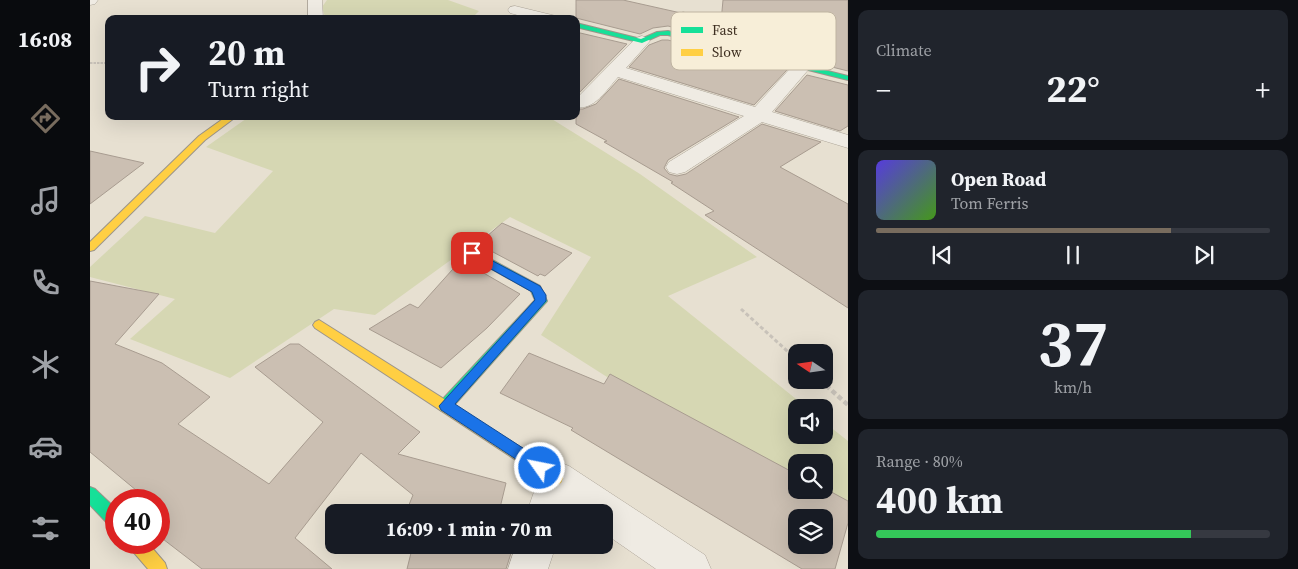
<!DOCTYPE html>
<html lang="en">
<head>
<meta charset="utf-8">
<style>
  body { margin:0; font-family:"Source Serif 4",serif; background:#20242c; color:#f1f3f6; height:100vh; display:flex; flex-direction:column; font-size:19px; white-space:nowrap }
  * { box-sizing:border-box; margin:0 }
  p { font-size:16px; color:#9ea1a6 }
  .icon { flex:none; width:28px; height:28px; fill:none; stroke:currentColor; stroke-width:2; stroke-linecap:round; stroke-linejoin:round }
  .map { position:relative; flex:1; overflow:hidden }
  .drawer { display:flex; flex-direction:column; gap:10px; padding:10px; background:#0d0f14; width:450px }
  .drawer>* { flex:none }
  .guide { position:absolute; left:15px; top:15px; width:475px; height:105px; border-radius:10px; box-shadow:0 5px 20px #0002; background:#171b24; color:#f1f3f6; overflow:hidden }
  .needle { width:32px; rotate:283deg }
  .tools { position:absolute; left:698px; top:344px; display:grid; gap:10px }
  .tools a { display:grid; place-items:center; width:45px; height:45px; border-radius:10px; background:#171b24; box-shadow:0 5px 20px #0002; font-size:25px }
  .speed { position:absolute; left:15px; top:489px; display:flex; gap:10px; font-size:25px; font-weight:700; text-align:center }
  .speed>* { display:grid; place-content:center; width:65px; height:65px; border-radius:50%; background:#171b24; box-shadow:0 5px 20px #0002; line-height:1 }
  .speed .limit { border:8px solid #d22; background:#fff; color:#111 }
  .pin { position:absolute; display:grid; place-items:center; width:42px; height:42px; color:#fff; margin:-21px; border-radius:10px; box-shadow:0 2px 8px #0006 }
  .me { position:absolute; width:55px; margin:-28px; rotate:303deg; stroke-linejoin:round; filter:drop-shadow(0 0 4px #0008) }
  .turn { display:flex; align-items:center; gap:18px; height:105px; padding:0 20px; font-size:22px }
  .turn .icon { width:65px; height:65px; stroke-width:2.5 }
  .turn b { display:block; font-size:35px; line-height:42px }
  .big { font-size:38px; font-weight:700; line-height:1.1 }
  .drawer .card { flex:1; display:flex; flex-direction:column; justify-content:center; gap:8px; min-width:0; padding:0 18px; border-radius:10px; background:#20242c }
  .drawer .dial { align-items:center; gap:0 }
  .dial b { font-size:65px; line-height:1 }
  .song { display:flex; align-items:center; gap:15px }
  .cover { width:60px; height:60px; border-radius:8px; background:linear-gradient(135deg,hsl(250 70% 55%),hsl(100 70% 35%)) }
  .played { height:5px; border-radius:2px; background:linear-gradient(90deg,#786c5e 75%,#363941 75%) }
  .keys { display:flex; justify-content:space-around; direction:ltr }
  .heat { display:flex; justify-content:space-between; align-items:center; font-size:28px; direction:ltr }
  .charge { height:8px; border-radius:4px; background:linear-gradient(90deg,#34c759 80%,#363941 0) }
  .trip { position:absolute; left:235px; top:504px; width:288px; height:50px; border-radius:10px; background:#171b24; box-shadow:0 5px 20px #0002; font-weight:700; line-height:50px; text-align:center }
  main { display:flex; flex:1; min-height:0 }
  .tab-bar { display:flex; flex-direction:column; width:90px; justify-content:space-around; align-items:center; background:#090b0e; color:#9ea1a6 }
  .tab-bar .icon { width:35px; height:35px }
  .tab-bar .selected { color:#786c5e }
  .tab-bar b { font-size:22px; color:#f1f3f6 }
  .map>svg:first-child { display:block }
</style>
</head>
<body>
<main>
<nav class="tab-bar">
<b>16:08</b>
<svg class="icon selected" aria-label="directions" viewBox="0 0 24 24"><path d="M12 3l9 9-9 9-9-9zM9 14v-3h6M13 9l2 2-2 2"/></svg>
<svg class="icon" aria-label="music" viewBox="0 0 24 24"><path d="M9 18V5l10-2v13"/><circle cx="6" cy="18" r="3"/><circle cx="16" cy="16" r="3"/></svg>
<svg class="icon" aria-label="phone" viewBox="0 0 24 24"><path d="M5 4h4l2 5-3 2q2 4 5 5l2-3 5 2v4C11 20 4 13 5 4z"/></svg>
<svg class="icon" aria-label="climate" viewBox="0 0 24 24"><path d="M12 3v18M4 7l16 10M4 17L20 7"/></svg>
<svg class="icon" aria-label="car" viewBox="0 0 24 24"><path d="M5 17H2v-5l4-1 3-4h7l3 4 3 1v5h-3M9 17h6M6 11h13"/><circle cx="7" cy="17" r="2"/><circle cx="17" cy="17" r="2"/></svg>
<svg class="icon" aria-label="filters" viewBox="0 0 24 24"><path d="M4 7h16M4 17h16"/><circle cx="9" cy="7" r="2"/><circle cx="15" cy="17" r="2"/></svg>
</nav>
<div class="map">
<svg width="758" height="569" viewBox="0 0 758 569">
  <rect width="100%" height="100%" fill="#e7e0d1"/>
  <!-- green -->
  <path fill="#d6d7b3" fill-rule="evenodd" d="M237 0H358L389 11 381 19H234L235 17 232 7Z
    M160 116H457L550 174 667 257 578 296 716 407 706 408V435H734V422L758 441V524L756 529 451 335 501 257 420 217 285 315 244 309 140 378 40 339 85 299 0 277V267L55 216 125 233 183 171 116 147ZM706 462H734V490H706Z"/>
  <!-- building -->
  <path fill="#cbbfb2" stroke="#a89c90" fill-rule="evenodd" d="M486 0H533L591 13 593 12 631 22 633 0H758V71L578 26 563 28 550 34 486 18Z
    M486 32 537 44 486 96Z
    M572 40H578L697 70 664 105 539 67 559 45Z
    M717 75 758 85V126L750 131 685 111Z
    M529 79 649 117 578 160 574 168 579 174 587 176 596 174 672 124 731 142 690 167 758 204V308L615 215 624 211 581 183 583 182 514 142 517 141 486 124V109H493L506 104Z
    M0 151 54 163 0 204Z
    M412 223 482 253 455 276 450 274 448 276 388 244Z
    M371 260 430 294 397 328 351 368 279 329 320 304 328 308Z
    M0 281 69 294 25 344 72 363 120 397 88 424 179 484 233 422 165 367 200 344H209L330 432 308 454 416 483 409 512H316L323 495 271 453 205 538 242 569H112L69 536V500H58L0 452Z
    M439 353 514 384 520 374 706 474V490H734V488L758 501V523L745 569H712L481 430 483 428 410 393ZM706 518H734V545H706Z
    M323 545H406L422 550 416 569H317Z"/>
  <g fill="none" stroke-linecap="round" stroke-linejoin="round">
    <defs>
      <path id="street" d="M0 0H8L5 4 0 5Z
        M218 0H232L233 19H218Z
        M425 6 466 16 468 19H442L420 13 418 10 420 7Z
        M552 36 558 38 560 41 536 68 665 107 706 62 712 61 718 62 721 66 718 70 682 112 758 135V148L672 122 595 172 587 174 579 172 576 167 579 162 654 116 528 77C517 89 504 111 486 107V99L546 38Z
        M466 461 479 466 615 555 621 569H566L514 533V512H485L477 507 475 512H437L453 466Z
        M426 545H466L458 569H418Z"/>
      <path id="fast" d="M486 23 551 39 567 32 578 31 758 76V80L578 35H570L552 43 486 27Z
        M382 249 450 286 457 301 360 410 355 412 350 410 348 406 350 402 445 300 441 291 378 256 377 253Z
        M0 487 5 489 26 509V528L20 526 0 505Z"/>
      <path id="slow" d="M137 116H147L115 140 4 250 0 251V242L109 136Z
        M229 320 471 473 473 478 471 483 466 485 461 483 225 328 223 325 225 322Z
        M38 542H57L75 563 77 569H58L40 548Z"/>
    </defs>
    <!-- street casing -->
    <use href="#street" stroke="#ada599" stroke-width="1"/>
    <!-- fast casing -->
    <use href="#fast" stroke="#9c958a" stroke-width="2"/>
    <!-- slow casing -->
    <use href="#slow" stroke="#9c958a" stroke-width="2"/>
    <!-- path-far2 -->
    <path stroke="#c8c2b9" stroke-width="2" stroke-dasharray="2.5 1" stroke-linecap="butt" d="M0 63H19"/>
    <!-- path-far1 -->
    <path stroke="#c8c2b9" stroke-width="3" stroke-dasharray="4 2.5" stroke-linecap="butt" d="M651 309 706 359"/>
    <!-- path -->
    <path stroke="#c8c2b9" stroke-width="4.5" stroke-dasharray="5 3" stroke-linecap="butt" d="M730 380 758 405"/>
    <!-- street -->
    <use href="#street" fill="#efebe3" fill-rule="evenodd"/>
    <!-- fast -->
    <use href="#fast" fill="#16e098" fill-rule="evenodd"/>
    <!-- slow -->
    <use href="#slow" fill="#ffcf43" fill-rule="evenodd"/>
  </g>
  <!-- route -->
  <path fill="#1a73e8" stroke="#114b97" d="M382 250 450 286 456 295V301L365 404 456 463 458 468 456 473 450 475 351 410 349 406 445 300 442 292 378 256 376 253 378 251Z"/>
  <!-- legend -->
  <rect x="581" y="12" width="165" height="58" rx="8" fill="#f7eed8" stroke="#bfb4a1" stroke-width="1"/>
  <rect x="591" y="27" width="22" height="6" fill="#16e098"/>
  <rect x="591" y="49" width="22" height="7" fill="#ffcf43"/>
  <g font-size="14" fill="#3d2e20">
    <text x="622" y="35">Fast</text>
    <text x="622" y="57">Slow</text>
  </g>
</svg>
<div class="tools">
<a><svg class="needle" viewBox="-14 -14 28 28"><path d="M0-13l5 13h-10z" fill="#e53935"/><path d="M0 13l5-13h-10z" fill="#9ea1a6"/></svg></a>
<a><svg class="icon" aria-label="sound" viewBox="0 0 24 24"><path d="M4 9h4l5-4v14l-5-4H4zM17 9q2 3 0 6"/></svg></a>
<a><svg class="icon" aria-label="search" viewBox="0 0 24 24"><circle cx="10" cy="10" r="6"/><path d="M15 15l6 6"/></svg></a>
<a><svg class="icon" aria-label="layers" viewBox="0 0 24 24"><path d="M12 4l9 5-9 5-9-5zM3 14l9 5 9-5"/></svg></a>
</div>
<div class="speed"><div class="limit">40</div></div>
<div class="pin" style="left:382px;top:253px;background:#d93025"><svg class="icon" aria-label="arrive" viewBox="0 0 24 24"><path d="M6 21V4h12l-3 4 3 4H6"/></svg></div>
<svg class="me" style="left:450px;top:468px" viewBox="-20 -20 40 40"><circle r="17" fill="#1a73e8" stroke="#fff" stroke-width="3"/><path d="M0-11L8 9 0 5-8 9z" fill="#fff"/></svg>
<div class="trip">16:09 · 1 min · 70 m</div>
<div class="guide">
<div class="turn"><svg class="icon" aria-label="right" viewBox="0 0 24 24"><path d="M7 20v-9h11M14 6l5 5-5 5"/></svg><div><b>20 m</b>Turn right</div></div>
</div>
</div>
<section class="drawer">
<div class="card"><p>Climate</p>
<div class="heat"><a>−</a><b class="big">22°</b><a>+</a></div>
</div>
<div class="card">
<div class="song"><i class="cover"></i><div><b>Open Road</b><p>Tom Ferris</p></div></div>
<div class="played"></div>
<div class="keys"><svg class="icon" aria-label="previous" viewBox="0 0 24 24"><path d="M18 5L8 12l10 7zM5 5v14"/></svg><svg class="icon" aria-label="pause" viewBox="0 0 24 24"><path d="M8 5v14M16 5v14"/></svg><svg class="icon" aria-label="next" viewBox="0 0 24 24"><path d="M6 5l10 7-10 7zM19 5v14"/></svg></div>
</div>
<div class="card dial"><b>37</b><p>km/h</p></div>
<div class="card"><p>Range · 80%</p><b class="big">400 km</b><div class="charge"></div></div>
</section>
</main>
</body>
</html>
